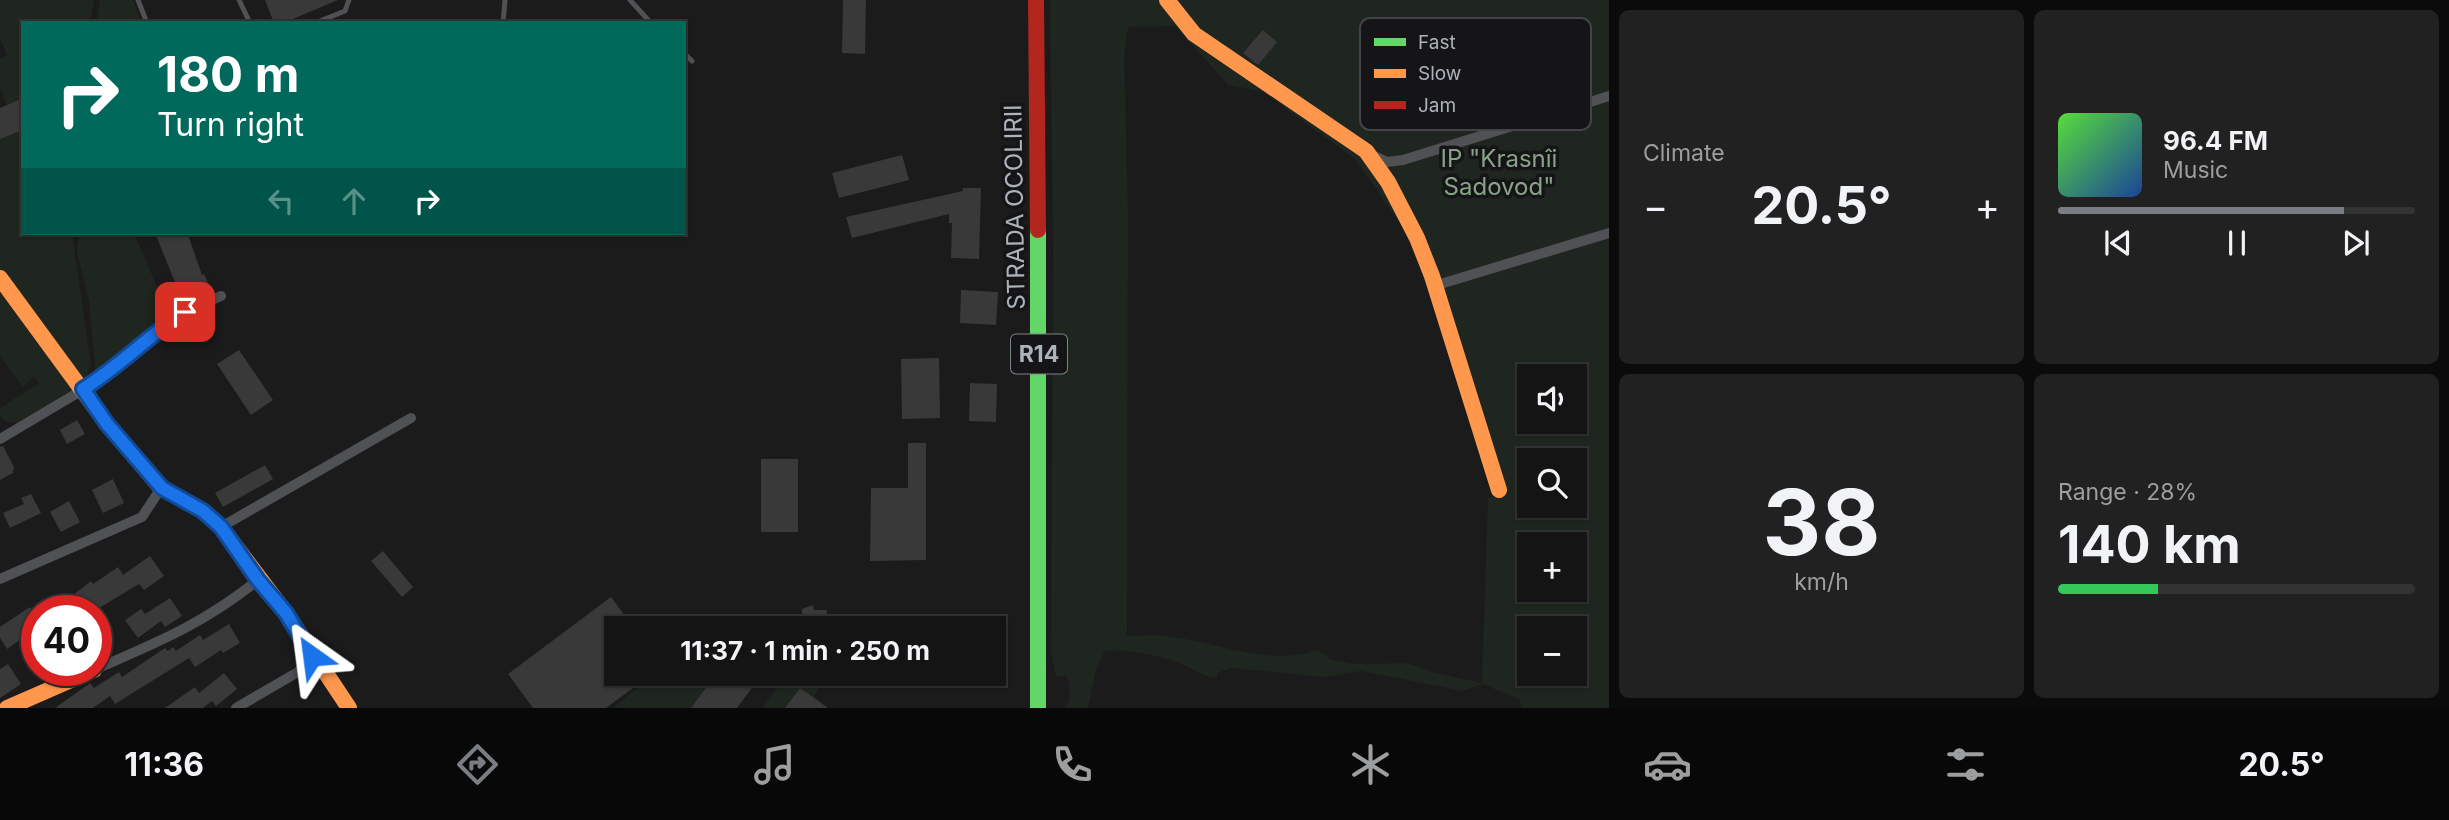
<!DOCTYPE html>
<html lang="en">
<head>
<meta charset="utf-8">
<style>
  body { margin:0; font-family:Inter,sans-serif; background:#212122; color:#f1f3f6; height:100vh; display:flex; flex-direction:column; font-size:26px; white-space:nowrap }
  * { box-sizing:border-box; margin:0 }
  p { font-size:23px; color:#9d9ea0 }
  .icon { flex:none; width:38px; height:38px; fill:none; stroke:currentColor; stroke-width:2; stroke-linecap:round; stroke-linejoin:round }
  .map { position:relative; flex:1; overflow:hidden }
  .drawer { display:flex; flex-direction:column; gap:10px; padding:10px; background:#0b0b0b; width:840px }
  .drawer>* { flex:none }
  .hud { position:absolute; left:21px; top:21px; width:665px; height:214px; border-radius:0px; box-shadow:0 2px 5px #0004,0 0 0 2px #333334; background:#00695c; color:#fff; overflow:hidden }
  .fabs { position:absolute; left:1517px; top:364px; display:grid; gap:14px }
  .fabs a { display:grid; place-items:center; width:70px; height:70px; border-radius:0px; background:#141414; box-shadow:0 2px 5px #0004,0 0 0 2px #333334; font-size:35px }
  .speed { position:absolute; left:21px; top:595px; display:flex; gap:14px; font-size:35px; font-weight:700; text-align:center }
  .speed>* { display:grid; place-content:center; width:91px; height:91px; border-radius:50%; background:#141414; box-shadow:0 2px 5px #0004,0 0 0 2px #333334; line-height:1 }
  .speed .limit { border:10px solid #d22; background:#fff; color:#111 }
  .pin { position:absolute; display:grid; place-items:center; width:60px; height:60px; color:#fff; margin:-30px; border-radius:14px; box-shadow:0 4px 10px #0006 }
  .me { position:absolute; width:77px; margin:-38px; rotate:329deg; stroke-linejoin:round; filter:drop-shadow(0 0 5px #0008) }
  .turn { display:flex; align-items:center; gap:24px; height:147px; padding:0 21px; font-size:32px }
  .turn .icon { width:91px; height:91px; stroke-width:2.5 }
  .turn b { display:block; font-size:49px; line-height:60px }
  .lanes { display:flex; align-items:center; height:66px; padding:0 21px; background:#0003; justify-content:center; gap:35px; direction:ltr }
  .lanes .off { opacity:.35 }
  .big { font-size:52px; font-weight:700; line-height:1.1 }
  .drawer .widget { flex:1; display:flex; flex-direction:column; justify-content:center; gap:10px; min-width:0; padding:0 24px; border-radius:10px; background:#212122 }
  .drawer .dial { align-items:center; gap:0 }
  .dial b { font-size:91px; line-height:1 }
  .song { display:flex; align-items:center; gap:21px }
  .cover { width:84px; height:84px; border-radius:10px; background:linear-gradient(135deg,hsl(110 70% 55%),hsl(220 70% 35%)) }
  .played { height:7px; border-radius:4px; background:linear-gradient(90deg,#7a7e82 80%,#333334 80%) }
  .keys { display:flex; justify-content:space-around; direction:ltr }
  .heat { display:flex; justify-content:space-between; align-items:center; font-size:38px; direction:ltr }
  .charge { height:10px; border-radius:5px; background:linear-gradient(90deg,#34c759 28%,#333334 0) }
  .drawer .tiles { flex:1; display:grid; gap:10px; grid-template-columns:repeat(2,1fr) }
  .trip { position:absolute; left:604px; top:616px; width:402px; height:70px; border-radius:0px; background:#141414; box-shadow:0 2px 5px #0004,0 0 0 2px #333334; font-weight:700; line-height:70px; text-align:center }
  .tabs { display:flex; height:112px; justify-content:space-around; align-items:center; background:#080808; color:#9d9ea0 }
  .tabs .icon { width:49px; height:49px }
  .tabs .current { color:#7a7e82 }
  .tabs b { font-size:32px; color:#f1f3f6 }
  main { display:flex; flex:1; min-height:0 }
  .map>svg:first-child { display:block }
</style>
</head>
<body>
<main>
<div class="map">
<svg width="1609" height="708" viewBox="0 0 1609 708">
  <rect width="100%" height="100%" fill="#1b1b1b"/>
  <!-- green -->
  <path fill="#1f251f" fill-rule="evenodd" d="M0 0H94L90 23H23V98L9 104 8 108 0 89V58L7 55 0 39Z
    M100 0H133L142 23H96Z
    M1050 0H1609V708H1521L1520 700 1483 684 1462 691 1361 671 1325 677 1231 668 1217 673V678C1203 677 1194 669 1181 664 1158 655 1129 649 1105 651L1097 666 1088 708H1065C1072 700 1070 684 1066 676L1056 677 1051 653 1053 251ZM1175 26 1228 85 1263 92 1356 160 1419 251 1496 496 1488 498 1482 683 1432 672 1408 663 1354 664 1330 659 1318 650C1268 667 1216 641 1166 636 1154 634 1140 636 1127 636L1128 210 1124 56 1128 27ZM1530 376H1575V422H1530ZM1530 460H1575V506H1530ZM1530 544H1575V590H1530ZM1530 628H1575V674H1530Z
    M23 130V233H72L91 365 84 382 0 268V139Z
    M79 233H134L166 308 162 322 96 377 89 301 77 252Z
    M0 294H4L74 391 17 423 7 422 0 416V408L39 383 34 377 23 387 0 357Z
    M654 674H716L691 708H613Z
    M789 674 816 677 821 685 813 697 800 688 785 708H762Z"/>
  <!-- building -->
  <path fill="#39393a" d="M265 0H338L283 23H274Z
    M843 0H866L865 54 842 53Z
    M1263 30 1277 42 1258 65 1243 53Z
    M23 98V130L0 139V108Z
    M902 155 909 180 839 198 832 173Z
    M963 188H981L979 259 951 258 952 223H949V214L852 238 846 217 963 191Z
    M155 233 188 235 202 275 204 274 212 291 184 304Z
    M961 290 998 292 996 325 960 323Z
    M239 350 273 400 251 415 217 364Z
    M939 358 940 418 902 419 901 359Z
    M970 383 997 384 996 422 969 421Z
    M77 420 85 434 67 444 60 430Z
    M908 443H926V560L870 561 871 488H908Z
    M3 446 14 467 13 473 0 480V447Z
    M761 459H798V532H761Z
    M265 465 273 479 223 507 215 493Z
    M113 479 124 503 103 513 92 490Z
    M31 494 41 513 10 528 3 513 24 504 21 498Z
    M69 501 80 522 61 532 50 512Z
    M383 551 413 587 402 597 371 561Z
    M150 556 164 576 144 590 139 584 94 611H41L64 594 68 599 91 581 93 584 118 567 123 575Z
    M611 597 634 628H616V674H652L606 708H533L508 674Z
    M170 598 182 616 165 627 161 621 138 638 125 620 141 609 145 614Z
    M813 605 814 610H827L826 623 802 621V609Z
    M30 607 32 610 37 607V628L7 649 0 638V627Z
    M229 624 240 643 223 653 221 650 195 667 189 658 115 704 110 696 93 708H55L90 683 94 688 119 672 122 677 165 648 168 651 173 647 176 651 200 635 203 640Z
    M8 664 21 684 0 698V669Z
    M224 673 237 689 216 706 212 701 203 708H165L195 687 199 693Z
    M716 674H738L754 685 737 708H691Z
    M800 688 813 697 828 708H785Z"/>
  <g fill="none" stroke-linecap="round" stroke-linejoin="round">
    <!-- lane -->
    <path stroke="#4f5154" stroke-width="5" d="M138 0 147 23
      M239 0 250 23
      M630 0 651 23
      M315 23 345 11 349 0
      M503 23 505 0
      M684 53 692 61"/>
    <!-- street -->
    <path stroke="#4f5154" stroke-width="10" d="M1368 153 1387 162 1403 160 1609 96
      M1434 286 1609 233
      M0 439 101 379 151 334 185 312 221 296
      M221 527 411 418
      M0 579 142 517 161 488
      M96 669C158 642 205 623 258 580
      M236 708 298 672 312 656"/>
    <!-- fast -->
    <path stroke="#63d668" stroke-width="16" d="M1038 708V230"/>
    <!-- slow -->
    <path stroke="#ff974d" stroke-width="16" d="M1167 0 1194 34 1366 151 1388 182 1417 238 1432 276 1499 490
      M0 278 107 424 161 488 203 511 221 527 286 613 349 708
      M7 708 94 670"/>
    <!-- jam -->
    <path stroke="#b3261e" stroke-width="16" d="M1036 0 1038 230"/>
  </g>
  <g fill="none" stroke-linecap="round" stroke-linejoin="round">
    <defs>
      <path id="route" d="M185 312C149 335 120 366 83 389L107 424 162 488 203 511 221 527 258 580 286 613 312 656"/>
    </defs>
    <!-- route casing -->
    <use href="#route" stroke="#114b97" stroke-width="18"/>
    <!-- route -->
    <use href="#route" stroke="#1a73e8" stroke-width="12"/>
  </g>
  <g text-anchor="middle" stroke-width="7" stroke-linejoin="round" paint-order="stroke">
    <!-- shield labels -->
    <rect fill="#151517" stroke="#7f8489" stroke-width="2" x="1011" y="334.5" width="56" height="39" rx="5"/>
    <g font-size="23" font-weight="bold" fill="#adb3ba">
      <text x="1039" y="362">R14</text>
    </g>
    <!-- park labels -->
    <g font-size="24" fill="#88a386" stroke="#151517">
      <text x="1499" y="167">IP "Krasnîi<tspan x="1499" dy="28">Sadovod"</tspan></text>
    </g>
    <!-- street labels -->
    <g font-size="24" fill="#adb3ba" stroke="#151517">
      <text transform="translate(1015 207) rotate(-91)" y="8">STRADA OCOLIRII</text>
    </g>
  </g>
  <!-- legend -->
  <rect x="1360" y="18" width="231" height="112" rx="10" fill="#151517" stroke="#434448" stroke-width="2"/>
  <rect x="1374" y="38" width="32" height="8" fill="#63d668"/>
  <rect x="1374" y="69" width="32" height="9" fill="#ff974d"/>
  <rect x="1374" y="101" width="32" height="8" fill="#b3261e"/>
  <g font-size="19" fill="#adb3ba">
    <text x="1418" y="49">Fast</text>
    <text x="1418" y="80">Slow</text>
    <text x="1418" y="112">Jam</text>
  </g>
</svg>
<div class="fabs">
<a><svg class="icon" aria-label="sound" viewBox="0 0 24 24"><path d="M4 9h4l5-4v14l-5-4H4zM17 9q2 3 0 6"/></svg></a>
<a><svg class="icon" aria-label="search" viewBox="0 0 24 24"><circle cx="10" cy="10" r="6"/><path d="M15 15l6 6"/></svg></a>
<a>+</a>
<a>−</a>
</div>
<div class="speed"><div class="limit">40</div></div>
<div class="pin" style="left:185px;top:312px;background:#d93025"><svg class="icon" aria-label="arrive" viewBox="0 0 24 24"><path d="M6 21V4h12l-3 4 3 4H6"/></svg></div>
<svg class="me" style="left:312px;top:656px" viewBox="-20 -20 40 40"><path d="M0-17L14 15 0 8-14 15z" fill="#1a73e8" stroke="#fff" stroke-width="4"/></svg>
<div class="trip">11:37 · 1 min · 250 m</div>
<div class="hud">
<div class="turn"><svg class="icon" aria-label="right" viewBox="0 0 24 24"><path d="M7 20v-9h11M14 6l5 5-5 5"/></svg><div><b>180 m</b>Turn right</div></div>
<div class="lanes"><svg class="icon off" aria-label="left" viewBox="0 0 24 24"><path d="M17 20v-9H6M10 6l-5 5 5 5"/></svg><svg class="icon off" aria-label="ahead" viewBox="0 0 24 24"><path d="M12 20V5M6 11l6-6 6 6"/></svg><svg class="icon" aria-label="right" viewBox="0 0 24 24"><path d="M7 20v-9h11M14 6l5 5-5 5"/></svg></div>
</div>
</div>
<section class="drawer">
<div class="tiles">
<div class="widget"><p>Climate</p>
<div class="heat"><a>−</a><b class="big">20.5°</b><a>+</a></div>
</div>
<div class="widget">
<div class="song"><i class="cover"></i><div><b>96.4 FM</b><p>Music</p></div></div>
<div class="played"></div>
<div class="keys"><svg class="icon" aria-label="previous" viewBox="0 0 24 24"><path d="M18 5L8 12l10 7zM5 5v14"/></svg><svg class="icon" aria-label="pause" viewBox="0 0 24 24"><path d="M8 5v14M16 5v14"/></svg><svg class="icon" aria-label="next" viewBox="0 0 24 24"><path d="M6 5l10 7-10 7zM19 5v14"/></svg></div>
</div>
<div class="widget dial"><b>38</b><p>km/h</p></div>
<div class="widget"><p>Range · 28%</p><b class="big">140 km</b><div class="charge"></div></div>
</div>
</section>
</main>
<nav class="tabs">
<b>11:36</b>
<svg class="icon current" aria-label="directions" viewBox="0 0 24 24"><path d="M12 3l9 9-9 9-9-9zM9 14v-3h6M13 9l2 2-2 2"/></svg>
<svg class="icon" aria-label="music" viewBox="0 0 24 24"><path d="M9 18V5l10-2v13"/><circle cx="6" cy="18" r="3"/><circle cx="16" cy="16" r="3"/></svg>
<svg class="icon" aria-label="phone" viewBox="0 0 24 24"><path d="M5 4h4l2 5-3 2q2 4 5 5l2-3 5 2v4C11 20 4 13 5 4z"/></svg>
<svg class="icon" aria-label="climate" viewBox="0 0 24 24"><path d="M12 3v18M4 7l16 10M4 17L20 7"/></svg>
<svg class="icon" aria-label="car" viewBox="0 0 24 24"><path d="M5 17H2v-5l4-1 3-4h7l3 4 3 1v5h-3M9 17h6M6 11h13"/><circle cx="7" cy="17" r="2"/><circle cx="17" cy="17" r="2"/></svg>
<svg class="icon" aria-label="filters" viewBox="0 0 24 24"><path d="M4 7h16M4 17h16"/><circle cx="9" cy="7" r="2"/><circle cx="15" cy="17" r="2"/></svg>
<b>20.5°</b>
</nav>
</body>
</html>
